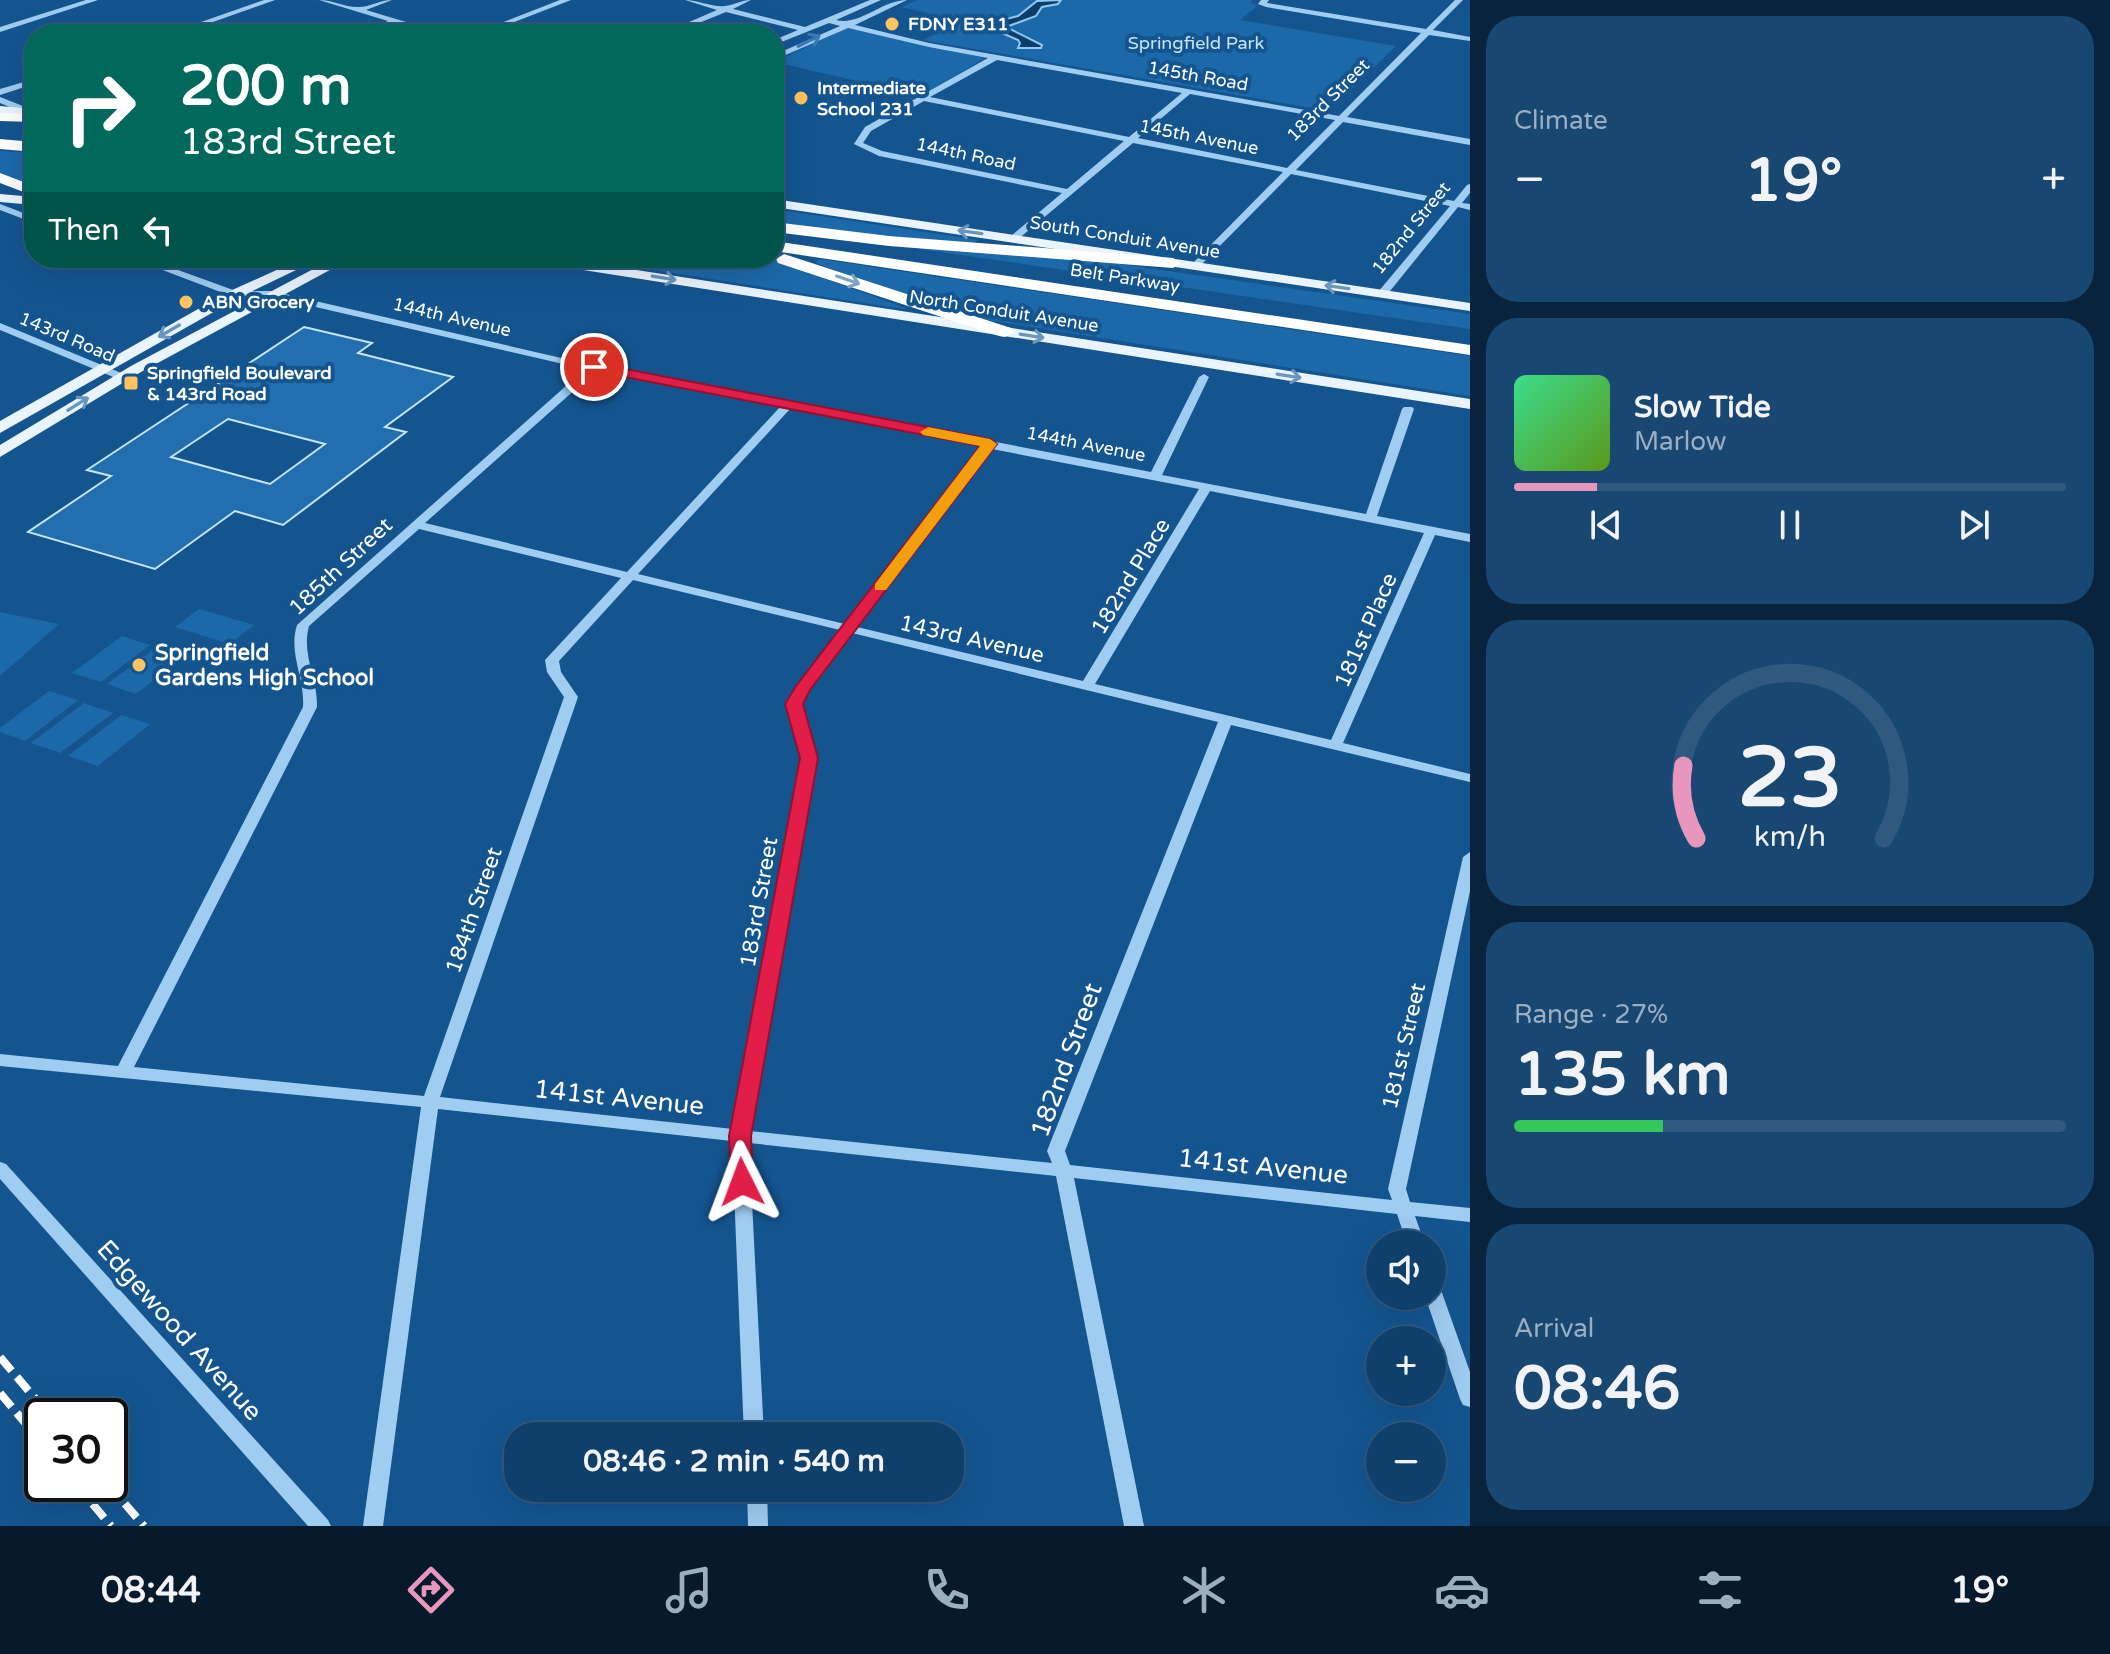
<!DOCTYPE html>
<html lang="en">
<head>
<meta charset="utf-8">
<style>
  body { margin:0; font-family:"Varela Round",sans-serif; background:#184772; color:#f1f3f6; height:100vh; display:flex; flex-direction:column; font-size:30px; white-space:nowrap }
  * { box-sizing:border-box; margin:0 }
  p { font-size:26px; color:#9bafc2 }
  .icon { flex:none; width:44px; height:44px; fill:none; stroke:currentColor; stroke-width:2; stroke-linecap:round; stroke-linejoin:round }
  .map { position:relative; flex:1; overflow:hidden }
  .sheet { display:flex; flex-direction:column; gap:16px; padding:16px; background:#08233b; width:640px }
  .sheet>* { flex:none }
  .banner { position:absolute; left:24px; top:24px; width:760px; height:244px; border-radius:32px; box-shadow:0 8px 32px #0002,0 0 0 2px #2f597f; background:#00695c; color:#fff; overflow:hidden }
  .controls { position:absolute; left:1366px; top:1230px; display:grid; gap:16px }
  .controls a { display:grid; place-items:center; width:80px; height:80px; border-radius:50%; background:#0f406c; box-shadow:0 8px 32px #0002,0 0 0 2px #2f597f; font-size:40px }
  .speed { position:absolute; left:24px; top:1398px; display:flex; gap:16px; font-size:40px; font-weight:700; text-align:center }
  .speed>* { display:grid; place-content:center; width:104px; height:104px; border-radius:50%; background:#0f406c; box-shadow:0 8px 32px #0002,0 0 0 2px #2f597f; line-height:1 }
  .speed .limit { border:4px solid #111; border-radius:12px; background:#fff; color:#111 }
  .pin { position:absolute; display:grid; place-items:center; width:68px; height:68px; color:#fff; margin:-34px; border:4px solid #fff; border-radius:50%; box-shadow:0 2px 8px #0007 }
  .me { position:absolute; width:88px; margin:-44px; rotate:357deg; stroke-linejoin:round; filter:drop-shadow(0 0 6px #0008) }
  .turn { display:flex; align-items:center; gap:28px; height:168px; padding:0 24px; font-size:36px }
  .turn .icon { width:104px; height:104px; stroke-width:2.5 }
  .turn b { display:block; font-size:56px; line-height:68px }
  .then { display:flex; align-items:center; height:76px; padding:0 24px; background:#0003; gap:16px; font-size:30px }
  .big { font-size:60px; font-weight:800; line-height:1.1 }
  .sheet .card { flex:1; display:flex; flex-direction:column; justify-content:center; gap:12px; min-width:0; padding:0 28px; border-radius:32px; background:#184772 }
  .sheet .dial { align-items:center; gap:0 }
  .dial svg { height:208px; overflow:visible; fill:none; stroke:#2f597f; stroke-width:7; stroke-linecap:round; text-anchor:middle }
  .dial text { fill:#f1f3f6; stroke:none }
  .song { display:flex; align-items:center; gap:24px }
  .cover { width:96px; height:96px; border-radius:12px; background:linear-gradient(135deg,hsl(150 70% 55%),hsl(90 70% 35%)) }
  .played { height:8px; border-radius:4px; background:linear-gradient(90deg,#e797bd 15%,#2f597f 15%) }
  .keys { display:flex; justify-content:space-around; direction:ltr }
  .heat { display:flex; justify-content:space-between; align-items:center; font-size:44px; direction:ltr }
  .charge { height:12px; border-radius:6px; background:linear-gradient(90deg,#34c759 27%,#2f597f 0) }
  .trip { position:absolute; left:504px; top:1422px; width:460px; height:80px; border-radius:32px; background:#0f406c; box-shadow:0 8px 32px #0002,0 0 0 2px #2f597f; font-weight:800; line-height:80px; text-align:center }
  .tab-bar { display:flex; height:128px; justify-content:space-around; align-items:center; background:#061a2b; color:#9bafc2 }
  .tab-bar .icon { width:56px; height:56px }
  .tab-bar .current { color:#e797bd }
  .tab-bar b { font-size:36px; color:#f1f3f6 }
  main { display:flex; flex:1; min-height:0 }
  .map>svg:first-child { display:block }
</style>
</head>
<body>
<main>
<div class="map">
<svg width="1470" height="1526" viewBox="0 0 1470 1526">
  <rect width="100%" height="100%" fill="#145590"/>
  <!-- green -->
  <path fill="#1c69aa" d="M917 0H1252L1251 3 1257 6 1240 20 1396 46 1329 111 923 40 961 21 902 7Z
    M846 28 987 57 921 96 775 62Z
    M0 151 34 153V188L0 173Z
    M774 209 977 240 974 243 841 232 774 222Z
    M919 246 1119 264 1470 314V329L920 249Z
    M577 258H768L908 309H903Z
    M819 259 1470 356V396L981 319 941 310 816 263Z
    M199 609 254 625 230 644 175 627Z
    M0 612 59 624 0 676Z
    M122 636 150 645 101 682 72 673Z
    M157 647 185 656 136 694 107 684Z
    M49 691 78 700 25 741 0 732V728Z
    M84 703 113 713 60 753 31 743Z
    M121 715 150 724 98 766 68 756Z"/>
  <!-- water -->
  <path fill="#0c3e6c" stroke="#91c8f4" stroke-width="2" d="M1061 0 1058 4 1042 7 1036 16 1006 27 1042 45 1041 48H1018L1020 43 1018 40 991 28V23L1018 16 1037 1Z"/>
  <!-- building -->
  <path fill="#226eaf" stroke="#c6e4fc" stroke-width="2" fill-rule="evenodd" d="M304 327 372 343 358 353 453 377 385 427 406 432 283 525 235 511 155 569 28 532 111 476 87 470ZM228 419 325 444 270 484 171 457Z"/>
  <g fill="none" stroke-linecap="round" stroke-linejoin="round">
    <!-- minor -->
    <path fill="#9fccf1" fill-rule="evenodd" d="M86 0H98L0 32V27Z
      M264 0H275L179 34H167Z
      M319 0C333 0 346 8 359 7 370 7 380 0 392 0L366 10 446 34C429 34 408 22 394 24 381 26 370 34 356 34L388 21Z
      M560 0H571L484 34H473Z
      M685 0C698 0 714 8 725 6 734 5 741 0 751 0L733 9 805 27 870 0H881L836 20C860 26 882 0 907 0L855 25 929 43 1339 116 1421 33 1266 7 1258 4 1261 0H1269L1267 3 1426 29 1455 0H1463L1433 30 1470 37V41L1429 35 1347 117 1470 139V145L1343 122 1296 170 1454 201 1467 185 1470 184V193L1462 203 1470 204V210L1458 207 1386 296H1378V292L1450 206 1291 174 1198 268 1195 269 1190 266 1192 264 1283 172 1133 143 1017 240H1011V236L1062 193 879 156 854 144 865 127 988 58 929 47 848 28 774 60V55L840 26 829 23 774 45V40L798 30 726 12 672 34H661L717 10ZM997 60 1182 93 1129 137 930 97ZM1190 94 1335 120 1287 168 1138 138ZM924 101 1124 141 1067 189 882 151 863 143 871 131Z
      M34 79V84L0 95V89Z
      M0 97 33 110 34 112 27 114 0 103Z
      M0 204 34 217V223L0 210Z
      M131 258H145L236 291H272L570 360 1151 472 1199 377 1204 374 1209 377 1162 475 1366 514 1402 409 1404 407H1412L1414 409 1377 516 1470 534V542L1435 535 1343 743 1470 774V782L1231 725 1065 1151 1070 1165 1392 1200 1388 1189 1463 857 1470 852V891L1406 1189 1410 1202 1470 1208V1222L1415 1216 1425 1244H1407L1397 1214 1074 1178 1144 1526H1124L1056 1176 749 1143 764 1436H744L732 1141 438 1109 383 1526H363L421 1107 0 1066V1054L118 1066 303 707C305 678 288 653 297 625L585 369 272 297 231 296ZM596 371 780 407 627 572 425 523ZM790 409 982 447 845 624 638 574ZM992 449 1199 489 1083 681 857 627ZM1210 491 1424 533 1331 740 1095 684ZM419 529 621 578 545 660 547 672 564 697 424 1096 134 1067 317 707C318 679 301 654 309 626ZM633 580 840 630 797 686 787 704 802 758 733 1129 440 1097 578 697 561 672 559 661ZM852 633 1218 722 1047 1151 1052 1163 750 1131 816 758 801 704 808 690Z
      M0 323 126 375 127 377 122 380 118 379 0 330Z
      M0 1162 6 1164 328 1520 331 1526H308L0 1179Z
      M1432 1283 1439 1285 1441 1290 1470 1372V1407L1463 1405 1460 1399 1425 1296H1432Z
      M747 1488H767L768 1526H748Z"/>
    <!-- major -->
    <path fill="#eaf4ff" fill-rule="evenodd" d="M0 106 34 109V117L0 114Z
      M0 194 34 197V205L0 202Z
      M774 199 1470 303V311L774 207Z
      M303 258H321L240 297 0 433V421L230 291Z
      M334 258H352L141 372 0 457V445L131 366Z
      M525 258H559L1470 399V409L532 262Z"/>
    <!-- highway -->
    <path fill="#fff" fill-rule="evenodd" d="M0 113 34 114V122L0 121Z
      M0 139 34 142V152L0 149Z
      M0 173 34 186V196L0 183Z
      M774 222 889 236 1173 258 1181 263 1173 268 889 246 774 232Z
      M774 241 1470 345V355L774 251Z
      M784 254 1011 328 1014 332 1005 337 999 336 778 263 776 259Z"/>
    <!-- rail -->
    <path stroke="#fff" stroke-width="8" stroke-dasharray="18 8" stroke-linecap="butt" d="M0 1357 50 1416
      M0 1393 42 1443
      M76 1484 111 1526
      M108 1484 144 1526"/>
  </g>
  <!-- one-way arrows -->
  <defs><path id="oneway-shaft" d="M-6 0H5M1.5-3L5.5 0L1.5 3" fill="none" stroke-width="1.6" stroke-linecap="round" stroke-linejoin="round" transform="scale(2)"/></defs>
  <use stroke="#3e79ad" href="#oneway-shaft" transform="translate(809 41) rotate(-26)"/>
  <g stroke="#6a95bc">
    <use href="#oneway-shaft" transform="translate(970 232) rotate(-172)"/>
    <use href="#oneway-shaft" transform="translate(664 278) rotate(9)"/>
    <use href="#oneway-shaft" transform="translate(1337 287) rotate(-172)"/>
    <use href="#oneway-shaft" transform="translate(169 331) rotate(150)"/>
    <use href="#oneway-shaft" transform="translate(1032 336) rotate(9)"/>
    <use href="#oneway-shaft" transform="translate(1289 376) rotate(9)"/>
    <use href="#oneway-shaft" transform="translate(78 404) rotate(-32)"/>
  </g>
  <use stroke="#7ea2c2" href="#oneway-shaft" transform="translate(848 280) rotate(19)"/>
  <!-- route -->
  <path fill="#e11d48" stroke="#92132f" stroke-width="2" d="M594 363 990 439 997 444 810 690 803 704 818 758 751 1136 753 1182 750 1188 742 1191 734 1188 731 1182 729 1136 800 758 785 704 796 686 980 446 589 370 587 367Z"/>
  <!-- slow -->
  <path fill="#f59e0b" d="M928 427 990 439 997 444 886 590H875V584L980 446 923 435 920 432Z"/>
  <!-- markers -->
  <g fill="#ffc260" stroke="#145590" stroke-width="3">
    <circle cx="892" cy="24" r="8"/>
    <circle cx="801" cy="98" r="8"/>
    <circle cx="186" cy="302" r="8"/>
    <rect x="123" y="375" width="16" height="16" rx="4"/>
    <circle cx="139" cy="665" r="8"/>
  </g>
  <g text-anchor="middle" stroke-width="8" stroke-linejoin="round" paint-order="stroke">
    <!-- far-poi labels -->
    <g font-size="18" font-weight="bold" fill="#fff" stroke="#145590" text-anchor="start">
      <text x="908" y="30">FDNY E311</text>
      <text x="817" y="94">Intermediate<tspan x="817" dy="21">School 231</tspan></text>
      <text x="202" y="308">ABN Grocery</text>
      <text x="147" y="379">Springfield Boulevard<tspan x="147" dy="21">&amp; 143rd Road</tspan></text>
    </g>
    <!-- far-park labels -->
    <g font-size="18" fill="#c6e4fc" stroke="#145590">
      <text x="1196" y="49">Springfield Park</text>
    </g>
    <!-- far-street labels -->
    <g font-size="18" fill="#fff" stroke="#145590">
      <text transform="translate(1198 76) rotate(10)" y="6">145th Road</text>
      <text transform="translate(1328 100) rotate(-45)" y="6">183rd Street</text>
      <text transform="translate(1199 137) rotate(11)" y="6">145th Avenue</text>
      <text transform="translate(966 154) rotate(12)" y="6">144th Road</text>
      <text transform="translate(1411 228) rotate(-51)" y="6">182nd Street</text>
      <text transform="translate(1125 237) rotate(9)" y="6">South Conduit Avenue</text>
      <text transform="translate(1125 278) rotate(9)" y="6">Belt Parkway</text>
      <text transform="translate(1004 311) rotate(9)" y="6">North Conduit Avenue</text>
      <text transform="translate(452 317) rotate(13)" y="6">144th Avenue</text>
      <text transform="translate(67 337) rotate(23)" y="6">143rd Road</text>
      <text transform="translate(1086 444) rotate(11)" y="6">144th Avenue</text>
    </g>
    <!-- street labels -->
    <g font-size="22" fill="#fff" stroke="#145590">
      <text transform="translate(340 566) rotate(-43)" y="8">185th Street</text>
      <text transform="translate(1130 576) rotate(-59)" y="8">182nd Place</text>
      <text transform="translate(1365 630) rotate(-66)" y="8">181st Place</text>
      <text transform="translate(972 638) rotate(13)" y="8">143rd Avenue</text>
      <text transform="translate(758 902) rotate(-80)" y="8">183rd Street</text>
      <text transform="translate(473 910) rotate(-71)" y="8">184th Street</text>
      <text transform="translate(1403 1046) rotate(-77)" y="8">181st Street</text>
    </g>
    <!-- poi labels -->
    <g font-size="22" font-weight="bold" fill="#fff" stroke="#145590" text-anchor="start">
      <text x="155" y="660">Springfield<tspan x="155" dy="25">Gardens High School</tspan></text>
    </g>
    <!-- near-street labels -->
    <g font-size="26" fill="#fff" stroke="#145590">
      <text transform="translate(1066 1060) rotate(-70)" y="9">182nd Street</text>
      <text transform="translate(619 1097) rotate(6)" y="9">141st Avenue</text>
      <text transform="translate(1263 1166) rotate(6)" y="9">141st Avenue</text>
      <text transform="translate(180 1330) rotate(48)" y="9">Edgewood Avenue</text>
    </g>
  </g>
</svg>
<div class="controls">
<a><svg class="icon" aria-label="sound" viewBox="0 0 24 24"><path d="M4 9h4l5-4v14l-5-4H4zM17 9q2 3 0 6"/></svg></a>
<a>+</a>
<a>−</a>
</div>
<div class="speed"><div class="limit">30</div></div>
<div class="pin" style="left:594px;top:367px;background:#d93025"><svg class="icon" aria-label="arrive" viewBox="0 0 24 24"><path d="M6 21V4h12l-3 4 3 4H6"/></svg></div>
<svg class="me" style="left:742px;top:1182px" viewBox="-20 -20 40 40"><path d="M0-17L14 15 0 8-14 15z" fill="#e11d48" stroke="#fff" stroke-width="4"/></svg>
<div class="trip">08:46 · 2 min · 540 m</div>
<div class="banner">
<div class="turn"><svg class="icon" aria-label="right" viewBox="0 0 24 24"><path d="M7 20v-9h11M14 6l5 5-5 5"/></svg><div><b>200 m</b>183rd Street</div></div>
<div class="then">Then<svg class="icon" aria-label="left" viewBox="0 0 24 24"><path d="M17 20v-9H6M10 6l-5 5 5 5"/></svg></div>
</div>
</div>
<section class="sheet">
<div class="card"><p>Climate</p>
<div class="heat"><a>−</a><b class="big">19°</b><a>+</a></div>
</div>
<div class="card">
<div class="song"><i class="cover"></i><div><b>Slow Tide</b><p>Marlow</p></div></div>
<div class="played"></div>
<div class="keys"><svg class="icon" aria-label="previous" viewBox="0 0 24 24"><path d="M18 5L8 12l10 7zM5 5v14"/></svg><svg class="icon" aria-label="pause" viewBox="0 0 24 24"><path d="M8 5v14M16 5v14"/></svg><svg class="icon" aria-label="next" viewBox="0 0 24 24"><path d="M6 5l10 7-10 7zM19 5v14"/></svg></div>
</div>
<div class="card dial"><svg viewBox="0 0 100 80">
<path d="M14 69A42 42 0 1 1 86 69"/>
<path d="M14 69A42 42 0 0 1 9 41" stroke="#e797bd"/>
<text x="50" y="56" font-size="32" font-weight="700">23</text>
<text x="50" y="72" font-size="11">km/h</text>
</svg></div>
<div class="card"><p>Range · 27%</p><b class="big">135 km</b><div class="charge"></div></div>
<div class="card"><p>Arrival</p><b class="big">08:46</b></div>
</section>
</main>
<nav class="tab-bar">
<b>08:44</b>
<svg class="icon current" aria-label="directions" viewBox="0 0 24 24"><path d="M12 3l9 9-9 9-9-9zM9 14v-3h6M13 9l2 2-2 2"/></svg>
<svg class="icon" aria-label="music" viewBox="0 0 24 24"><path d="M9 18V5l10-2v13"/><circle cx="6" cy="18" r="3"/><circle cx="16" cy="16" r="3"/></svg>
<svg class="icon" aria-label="phone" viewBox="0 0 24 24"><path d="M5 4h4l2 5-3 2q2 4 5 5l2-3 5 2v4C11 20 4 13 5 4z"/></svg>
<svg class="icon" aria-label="climate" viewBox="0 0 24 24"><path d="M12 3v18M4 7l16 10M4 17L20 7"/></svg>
<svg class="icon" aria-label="car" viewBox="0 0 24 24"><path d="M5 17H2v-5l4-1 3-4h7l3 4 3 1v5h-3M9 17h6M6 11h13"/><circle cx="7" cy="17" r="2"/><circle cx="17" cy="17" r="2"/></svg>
<svg class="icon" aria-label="filters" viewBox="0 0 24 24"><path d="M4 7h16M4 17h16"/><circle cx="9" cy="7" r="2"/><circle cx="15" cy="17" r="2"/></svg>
<b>19°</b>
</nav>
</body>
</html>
